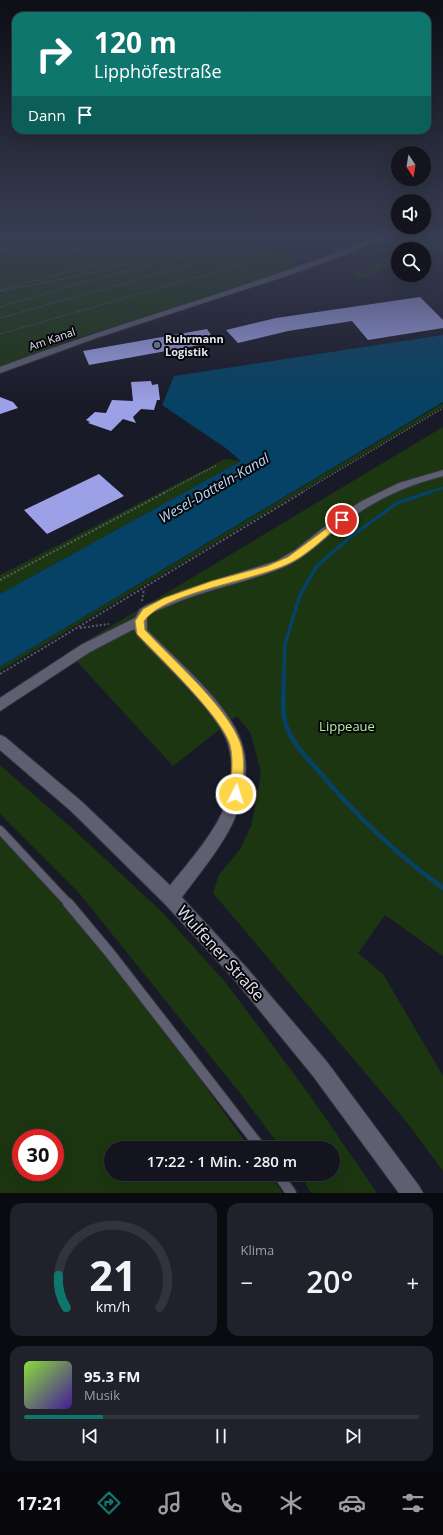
<!DOCTYPE html>
<html lang="de">
<head>
<meta charset="utf-8">
<style>
  body { margin:0; font-family:"Open Sans",sans-serif; background:#20212b; color:#f1f3f6; height:100vh; display:flex; flex-direction:column; font-size:15px; white-space:nowrap }
  * { box-sizing:border-box; margin:0 }
  p { font-size:13px; color:#9d9ea4 }
  .icon { flex:none; width:22px; height:22px; fill:none; stroke:currentColor; stroke-width:2; stroke-linecap:round; stroke-linejoin:round }
  .map { position:relative; height:1193px; overflow:hidden }
  .side { display:flex; flex-direction:column; gap:10px; padding:10px; background:#0a0b10; flex:1 }
  .side>* { flex:none }
  .banner { position:absolute; left:12px; top:12px; width:419px; height:122px; border-radius:12px; box-shadow:0 4px 16px #0002,0 0 0 1px #32333c; background:#0f766e; color:#fff; overflow:hidden }
  .needle { width:26px; rotate:168deg }
  .tools { position:absolute; left:391px; top:146px; display:grid; gap:8px }
  .tools a { display:grid; place-items:center; width:40px; height:40px; border-radius:50%; background:#13141e; box-shadow:0 4px 16px #0002,0 0 0 1px #32333c; font-size:20px }
  .speed { position:absolute; left:12px; top:1129px; display:flex; gap:8px; font-size:20px; font-weight:700; text-align:center }
  .speed>* { display:grid; place-content:center; width:52px; height:52px; border-radius:50%; background:#13141e; box-shadow:0 4px 16px #0002,0 0 0 1px #32333c; line-height:1 }
  .speed .limit { border:6px solid #d22; background:#fff; color:#111 }
  .pin { position:absolute; display:grid; place-items:center; width:34px; height:34px; color:#fff; margin:-17px; border:2px solid #fff; border-radius:50%; box-shadow:0 1px 4px #0007 }
  .me { position:absolute; width:44px; margin:-22px; rotate:5deg; stroke-linejoin:round; filter:drop-shadow(0 0 3px #0008) }
  .turn { display:flex; align-items:center; gap:14px; height:84px; padding:0 16px; font-size:18px }
  .turn .icon { width:52px; height:52px; stroke-width:2.5 }
  .turn b { display:block; font-size:28px; line-height:34px }
  .then { display:flex; align-items:center; height:38px; padding:0 16px; background:#0003; gap:8px; font-size:15px }
  .big { font-size:30px; font-weight:600; line-height:1.1 }
  .side .widget { flex:1; display:flex; flex-direction:column; justify-content:center; gap:6px; min-width:0; padding:0 14px; border-radius:12px; background:#20212b }
  .side .dial { align-items:center; gap:0 }
  .dial svg { height:104px; overflow:visible; fill:none; stroke:#32333c; stroke-width:7; stroke-linecap:round; text-anchor:middle }
  .dial text { fill:#f1f3f6; stroke:none }
  .song { display:flex; align-items:center; gap:12px }
  .cover { width:48px; height:48px; border-radius:6px; background:linear-gradient(135deg,hsl(90 70% 55%),hsl(260 70% 35%)) }
  .played { height:4px; border-radius:2px; background:linear-gradient(90deg,#0f766e 20%,#32333c 20%) }
  .keys { display:flex; justify-content:space-around; direction:ltr }
  .heat { display:flex; justify-content:space-between; align-items:center; font-size:22px; direction:ltr }
  .side .tiles { flex:1; display:grid; gap:10px; grid-template-columns:1fr 1fr }
  .widget:last-child { grid-column:span 2 }
  .trip { position:absolute; left:104px; top:1141px; width:236px; height:40px; border-radius:20px; background:#13141e; box-shadow:0 4px 16px #0002,0 0 0 1px #32333c; font-weight:600; line-height:40px; text-align:center }
  .menu { display:flex; height:64px; justify-content:space-around; align-items:center; background:#08080c; color:#9d9ea4 }
  .menu .icon { width:28px; height:28px }
  .menu .active { color:#0f766e }
  .menu b { font-size:18px; color:#f1f3f6 }
  .map>svg:first-child { display:block }
</style>
</head>
<body>
<div class="map">
<svg width="443" height="1193" viewBox="0 0 443 1193">
  <rect width="100%" height="100%" fill="#191a28"/>
  <!-- built -->
  <path fill="#202135" d="M257 236H377L310 264Z"/>
  <!-- green -->
  <path fill="#1b3610" fill-rule="evenodd" d="M0 236H255L297 261 293 268 59 344 0 366Z
    M435 236H443V242L424 251V249H407Z
    M398 253V263L364 279 352 275Z
    M443 403V407L0 671V667Z
    M443 427V470C378 484 342 514 289 553L291 562 383 493 443 471V956L385 915 358 953 383 974 443 1076V1171L405 1120 213 893 219 875 241 848 252 823 261 773 251 734 237 716 173 766 68 652Z
    M225 459 241 461 0 594V575Z
    M0 765 74 830 163 913 226 983 311 1097 377 1193H311L300 1174H333V1148H281L243 1097 79 893 0 814Z
    M0 836 80 922 180 1052 250 1148H111V1174H269L283 1193H0ZM21 1138H55V1172H21Z"/>
  <!-- water -->
  <path fill="#064265" d="M443 335V402L0 667V594L241 461 227 449 162 405 174 376Z"/>
  <g fill="none" stroke-linecap="round" stroke-linejoin="round">
    <!-- stream-far2 -->
    <path stroke="#064265" stroke-width="2.5" d="M427 493 443 488"/>
    <!-- stream-far1 -->
    <path stroke="#064265" stroke-width="3.5" d="M284 674 285 644 300 595 317 566 349 538 397 503 430 492"/>
    <!-- stream -->
    <path stroke="#064265" stroke-width="4.5" d="M284 673C284 689 281 710 286 725 291 741 306 757 317 769 356 816 394 852 443 888"/>
  </g>
  <!-- building -->
  <path fill="#9ca0e6" d="M420 297 443 320V328L368 340 352 321 288 331 238 343 226 330 276 318Z
    M207 329 216 342 89 365 83 351Z
    M151 381 152 385 158 384 160 400H157L154 410 141 409 133 417 136 423 123 419 111 431 88 423 90 422 86 420 95 412 106 413 112 400 133 401 131 382Z
    M0 397 13 402 18 408 0 414Z
    M99 474 124 496 47 534 24 510Z"/>
  <g fill="none" stroke-linecap="round" stroke-linejoin="round">
    <defs>
      <path id="lane-far1" d="M0 830 69 904"/>
      <path id="lane" d="M68 903 109 952 261 1148
        M278 1174 291 1193"/>
      <path id="street" d="M378 236H387L339 257 292 274 99 337 0 373V367C125 320 254 287 378 236Z
        M443 470V476C408 485 376 499 347 521 326 536 308 557 284 567 246 583 206 589 168 606 161 609 153 611 147 617V630C176 660 230 704 242 744 251 772 242 807 228 832 214 857 194 880 177 904L171 906 165 904 163 898 165 892C184 867 208 842 222 813 231 793 235 766 228 744 219 713 160 661 137 635L134 629 90 652 0 711V698L81 645 135 618 140 609 147 605 184 590 276 561 295 550 338 516 362 501 399 483Z"/>
      <path id="secondary" d="M0 735 5 737 81 801 177 892 246 967 327 1062 419 1186 423 1193H399L313 1076 234 979 165 904 71 811 0 750Z"/>
    </defs>
    <!-- lane-far1 casing -->
    <use href="#lane-far1" stroke="#363641" stroke-width="10"/>
    <!-- lane casing -->
    <use href="#lane" stroke="#363641" stroke-width="12"/>
    <!-- street casing -->
    <use href="#street" stroke="#363641" stroke-width="2"/>
    <!-- secondary casing -->
    <use href="#secondary" stroke="#363641" stroke-width="2"/>
    <!-- path-far2 -->
    <path stroke="#5a5b67" stroke-width="1" stroke-dasharray="1 1" stroke-linecap="butt" d="M127 236 140 247
      M158 236 167 243
      M256 236 301 260
      M0 248 14 236
      M0 250 48 242H67L71 250 83 249 104 242
      M0 290 132 254 140 249 109 245 97 236
      M0 291 75 277 173 253 176 250 170 246
      M0 307 85 282 189 255 188 251 167 243
      M0 318 222 256 191 236
      M0 334 250 262 258 256 225 236"/>
    <!-- path-far1 -->
    <path stroke="#5a5b67" stroke-width="1.5" stroke-dasharray="1.5 1.5" stroke-linecap="butt" d="M164 493 217 465
      M301 493 443 408"/>
    <!-- path -->
    <path stroke="#5a5b67" stroke-width="2" stroke-dasharray="2 2" stroke-linecap="butt" d="M0 580 166 492
      M142 601 144 589
      M80 628 109 624
      M0 674 303 492"/>
    <!-- lane-far1 -->
    <use href="#lane-far1" stroke="#5e5f70" stroke-width="8"/>
    <!-- lane -->
    <use href="#lane" stroke="#5e5f70" stroke-width="10"/>
    <!-- street -->
    <use href="#street" fill="#5e5f70" fill-rule="evenodd"/>
    <!-- secondary -->
    <use href="#secondary" fill="#5e5f70" fill-rule="evenodd"/>
  </g>
  <!-- sky -->
  <linearGradient id="sky" x2="0" y2="1"><stop stop-color="#0e0e16"/><stop offset="0.59" stop-color="#383e53"/><stop offset="1" stop-color="#383e53" stop-opacity="0"/></linearGradient>
  <rect width="443" height="403" fill="url(#sky)"/>
  <!-- route -->
  <path fill="#ffd54a" stroke="#a68a30" d="M342 517 345 518V521C328 534 312 551 294 561 259 581 165 591 144 621L145 630C173 660 226 706 240 742 246 758 243 777 241 794L240 798 236 799 232 798 230 794C231 778 234 761 230 745 223 718 159 657 137 634L135 621 143 609 164 598 212 581 267 566 288 557Z"/>
  <!-- markers -->
  <circle fill="#5c6f8a" stroke="#06060b" stroke-width="1.5" cx="157" cy="345" r="4"/>
  <g text-anchor="middle" stroke-width="4" stroke-linejoin="round" paint-order="stroke">
    <!-- far-street labels -->
    <g font-size="11" fill="#e4e5ee" stroke="#06060b">
      <text transform="translate(52 339) rotate(-19)" y="4">Am Kanal</text>
    </g>
    <!-- far-poi labels -->
    <g font-size="11" font-weight="bold" fill="#e4e5ee" stroke="#06060b" text-anchor="start">
      <text x="165" y="343">Ruhrmann<tspan x="165" dy="13">Logistik</tspan></text>
    </g>
    <!-- park labels -->
    <g font-size="13" fill="#b1f099" stroke="#06060b">
      <text x="347" y="731">Lippeaue</text>
    </g>
    <!-- water labels -->
    <g font-size="14" font-style="italic" fill="#b8dbf6" stroke="#06060b">
      <text transform="translate(214 488) rotate(-30)" y="5">Wesel-Datteln-Kanal</text>
    </g>
    <!-- near-street labels -->
    <g font-size="16" fill="#e4e5ee" stroke="#06060b">
      <text transform="translate(221 953) rotate(48)" y="6">Wulfener Straße</text>
    </g>
  </g>
</svg>
<div class="tools">
<a><svg class="needle" viewBox="-14 -14 28 28"><path d="M0-13l5 13h-10z" fill="#e53935"/><path d="M0 13l5-13h-10z" fill="#9d9ea4"/></svg></a>
<a><svg class="icon" aria-label="sound" viewBox="0 0 24 24"><path d="M4 9h4l5-4v14l-5-4H4zM17 9q2 3 0 6"/></svg></a>
<a><svg class="icon" aria-label="search" viewBox="0 0 24 24"><circle cx="10" cy="10" r="6"/><path d="M15 15l6 6"/></svg></a>
</div>
<div class="speed"><div class="limit">30</div></div>
<div class="pin" style="left:342px;top:520px;background:#d93025"><svg class="icon" aria-label="arrive" viewBox="0 0 24 24"><path d="M6 21V4h12l-3 4 3 4H6"/></svg></div>
<svg class="me" style="left:236px;top:794px" viewBox="-20 -20 40 40"><circle r="17" fill="#ffd54a" stroke="#fff" stroke-width="3"/><path d="M0-11L8 9 0 5-8 9z" fill="#fff"/></svg>
<div class="trip">17:22 · 1 Min. · 280 m</div>
<div class="banner">
<div class="turn"><svg class="icon" aria-label="right" viewBox="0 0 24 24"><path d="M7 20v-9h11M14 6l5 5-5 5"/></svg><div><b>120 m</b>Lipphöfestraße</div></div>
<div class="then">Dann<svg class="icon" aria-label="arrive" viewBox="0 0 24 24"><path d="M6 21V4h12l-3 4 3 4H6"/></svg></div>
</div>
</div>
<section class="side">
<div class="tiles">
<div class="widget dial"><svg viewBox="0 0 100 80">
<path d="M14 69A42 42 0 1 1 86 69"/>
<path d="M14 69A42 42 0 0 1 8 44" stroke="#0f766e"/>
<text x="50" y="56" font-size="32" font-weight="700">21</text>
<text x="50" y="72" font-size="11">km/h</text>
</svg></div>
<div class="widget"><p>Klima</p>
<div class="heat"><a>−</a><b class="big">20°</b><a>+</a></div>
</div>
<div class="widget">
<div class="song"><i class="cover"></i><div><b>95.3 FM</b><p>Musik</p></div></div>
<div class="played"></div>
<div class="keys"><svg class="icon" aria-label="previous" viewBox="0 0 24 24"><path d="M18 5L8 12l10 7zM5 5v14"/></svg><svg class="icon" aria-label="pause" viewBox="0 0 24 24"><path d="M8 5v14M16 5v14"/></svg><svg class="icon" aria-label="next" viewBox="0 0 24 24"><path d="M6 5l10 7-10 7zM19 5v14"/></svg></div>
</div>
</div>
</section>
<nav class="menu">
<b>17:21</b>
<svg class="icon active" aria-label="directions" viewBox="0 0 24 24"><path d="M12 3l9 9-9 9-9-9zM9 14v-3h6M13 9l2 2-2 2"/></svg>
<svg class="icon" aria-label="music" viewBox="0 0 24 24"><path d="M9 18V5l10-2v13"/><circle cx="6" cy="18" r="3"/><circle cx="16" cy="16" r="3"/></svg>
<svg class="icon" aria-label="phone" viewBox="0 0 24 24"><path d="M5 4h4l2 5-3 2q2 4 5 5l2-3 5 2v4C11 20 4 13 5 4z"/></svg>
<svg class="icon" aria-label="climate" viewBox="0 0 24 24"><path d="M12 3v18M4 7l16 10M4 17L20 7"/></svg>
<svg class="icon" aria-label="car" viewBox="0 0 24 24"><path d="M5 17H2v-5l4-1 3-4h7l3 4 3 1v5h-3M9 17h6M6 11h13"/><circle cx="7" cy="17" r="2"/><circle cx="17" cy="17" r="2"/></svg>
<svg class="icon" aria-label="filters" viewBox="0 0 24 24"><path d="M4 7h16M4 17h16"/><circle cx="9" cy="7" r="2"/><circle cx="15" cy="17" r="2"/></svg>
</nav>
</body>
</html>
